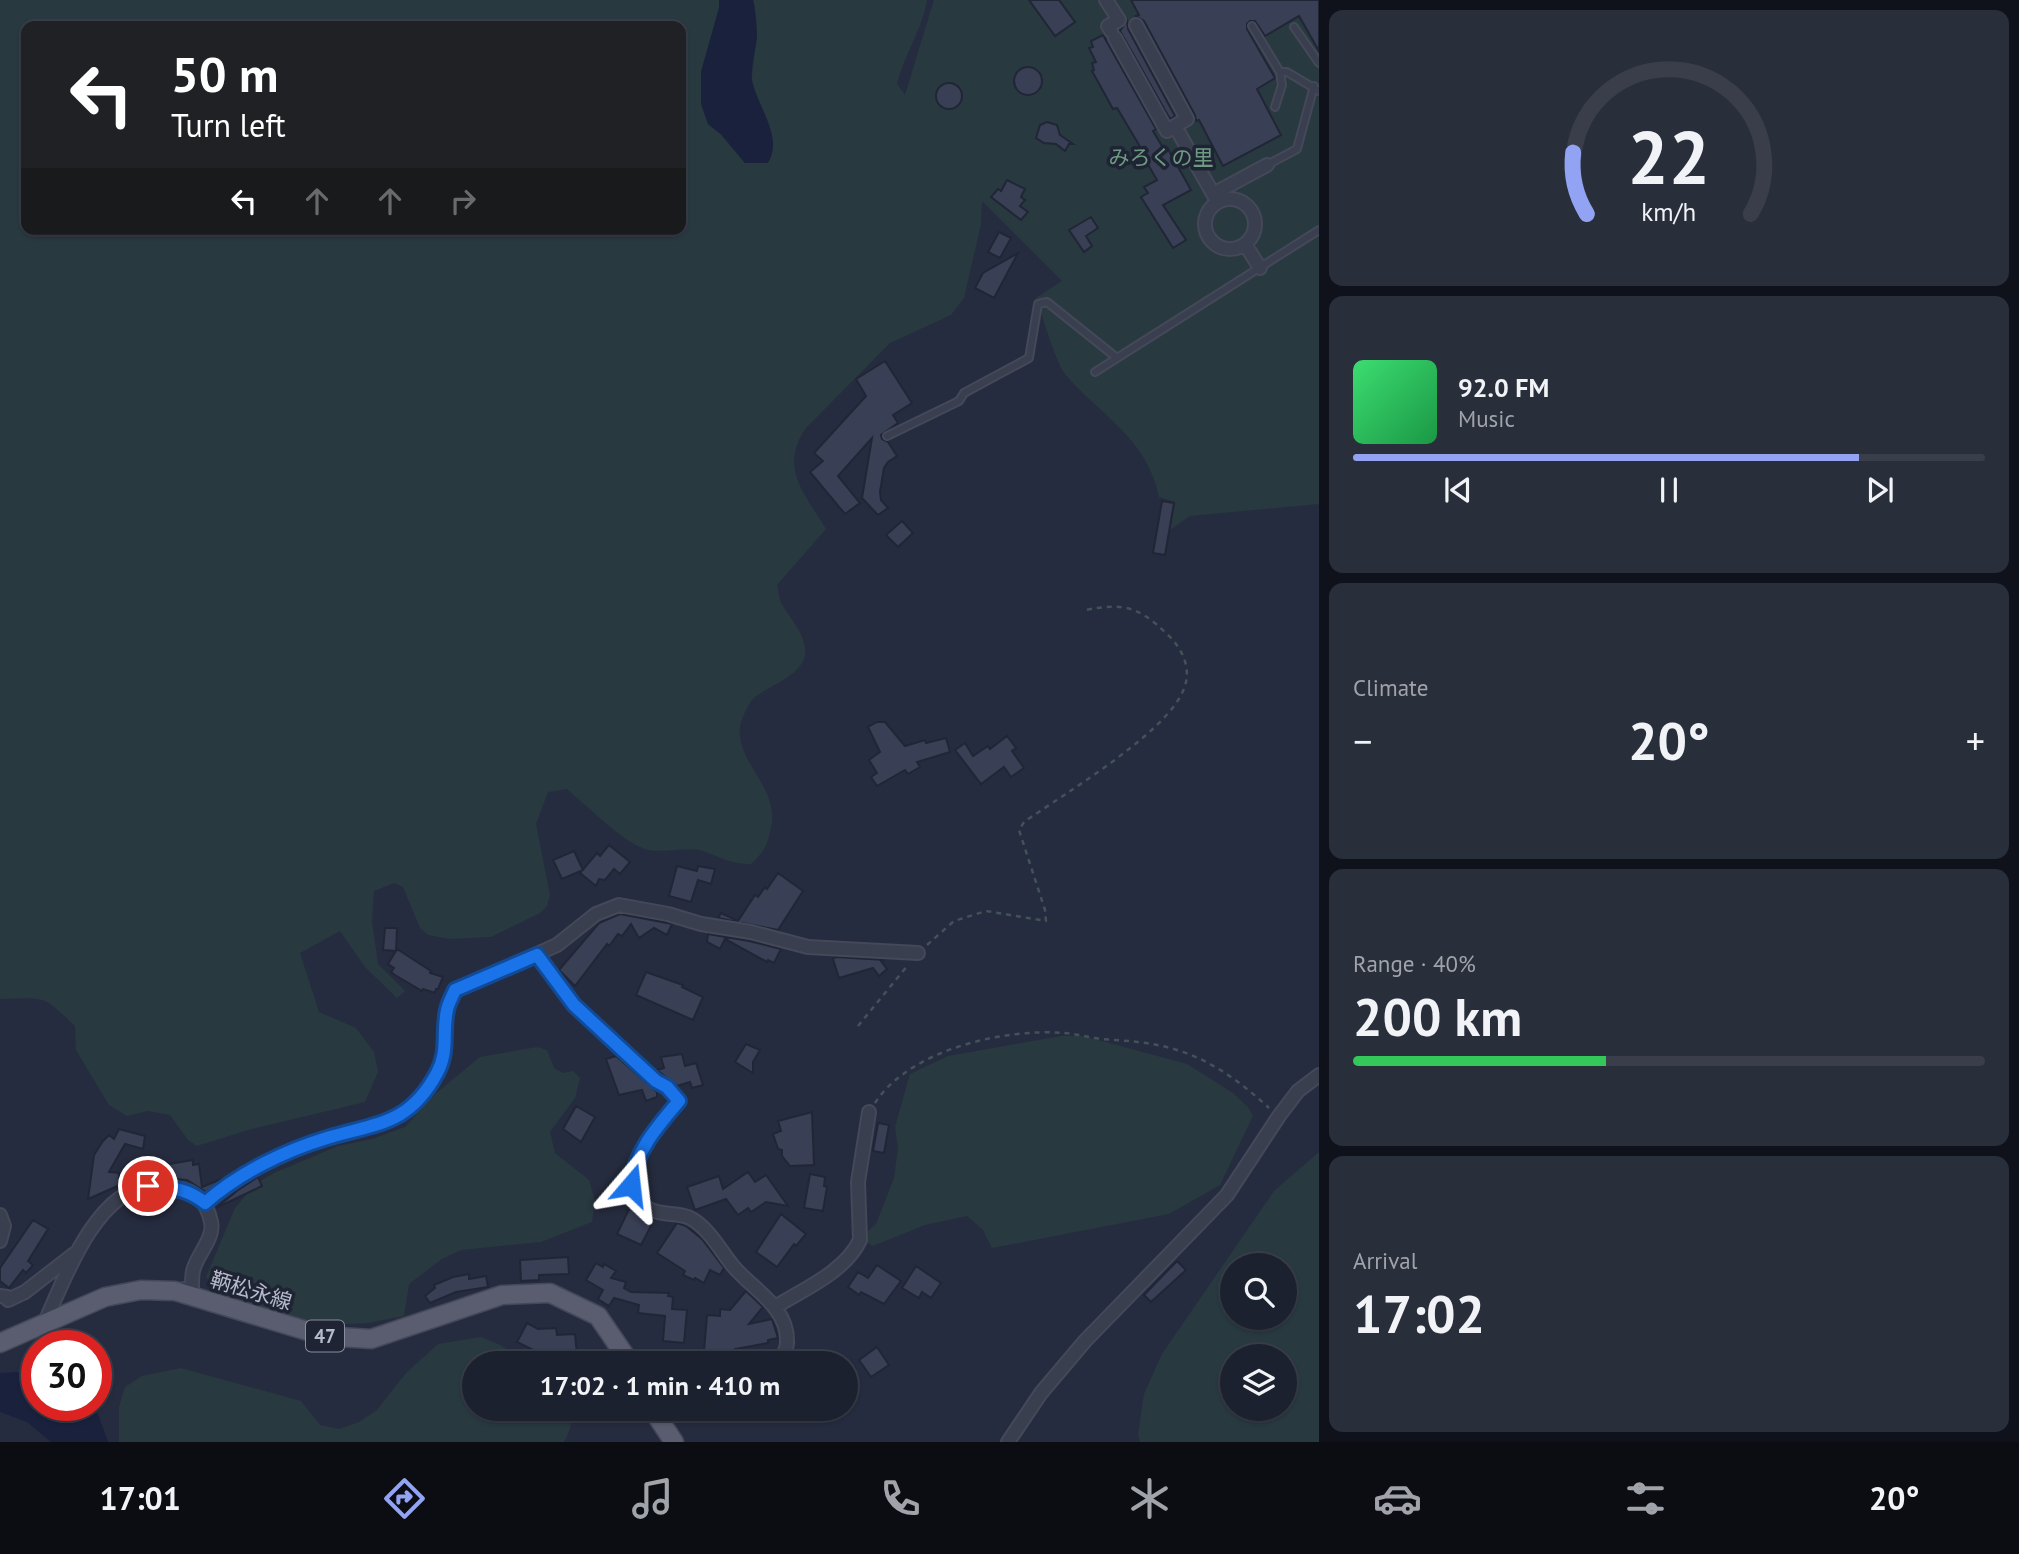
<!DOCTYPE html>
<html lang="en">
<head>
<meta charset="utf-8">
<style>
  body { margin:0; font-family:"PT Sans","Noto Sans JP",sans-serif; background:#292e3b; color:#f1f3f6; height:100vh; display:flex; flex-direction:column; font-size:26px; white-space:nowrap }
  * { box-sizing:border-box; margin:0 }
  p { font-size:23px; color:#a0a3aa }
  .icon { flex:none; width:38px; height:38px; fill:none; stroke:currentColor; stroke-width:2; stroke-linecap:round; stroke-linejoin:round }
  .map { position:relative; flex:1; overflow:hidden }
  .drawer { display:flex; flex-direction:column; gap:10px; padding:10px; background:#0f121a; width:700px }
  .drawer>* { flex:none }
  .guide { position:absolute; left:21px; top:21px; width:665px; height:214px; border-radius:14px; box-shadow:0 2px 5px #0004,0 0 0 2px #3a3e4b; background:#202124; color:#fff; overflow:hidden }
  .tools { position:absolute; left:1220px; top:1253px; display:grid; gap:14px }
  .tools a { display:grid; place-items:center; width:77px; height:77px; border-radius:50%; background:#1c212f; box-shadow:0 2px 5px #0004,0 0 0 2px #3a3e4b; font-size:35px }
  .speed { position:absolute; left:21px; top:1330px; display:flex; gap:14px; font-size:35px; font-weight:700; text-align:center }
  .speed>* { display:grid; place-content:center; width:91px; height:91px; border-radius:50%; background:#1c212f; box-shadow:0 2px 5px #0004,0 0 0 2px #3a3e4b; line-height:1 }
  .speed .limit { border:10px solid #d22; background:#fff; color:#111 }
  .pin { position:absolute; display:grid; place-items:center; width:60px; height:60px; color:#fff; margin:-30px; border:4px solid #fff; border-radius:50%; box-shadow:0 2px 7px #0007 }
  .me { position:absolute; width:77px; margin:-38px; rotate:17deg; stroke-linejoin:round; filter:drop-shadow(0 0 5px #0008) }
  .turn { display:flex; align-items:center; gap:24px; height:147px; padding:0 35px; font-size:32px }
  .turn .icon { width:91px; height:91px; stroke-width:2.5 }
  .turn b { display:block; font-size:49px; line-height:60px }
  .lanes { display:flex; align-items:center; height:66px; padding:0 35px; background:#0003; justify-content:center; gap:35px; direction:ltr }
  .lanes .off { opacity:.35 }
  .big { font-size:52px; font-weight:700; line-height:1.1 }
  .drawer .tile { flex:1; display:flex; flex-direction:column; justify-content:center; gap:10px; min-width:0; padding:0 24px; border-radius:14px; background:#292e3b }
  .drawer .dial { align-items:center; gap:0 }
  .dial svg { height:182px; overflow:visible; fill:none; stroke:#3a3e4b; stroke-width:7; stroke-linecap:round; text-anchor:middle }
  .dial text { fill:#f1f3f6; stroke:none }
  .song { display:flex; align-items:center; gap:21px }
  .cover { width:84px; height:84px; border-radius:10px; background:linear-gradient(135deg,hsl(140 70% 55%),hsl(140 70% 35%)) }
  .played { height:7px; border-radius:4px; background:linear-gradient(90deg,#92a3f4 80%,#3a3e4b 80%) }
  .keys { display:flex; justify-content:space-around; direction:ltr }
  .heat { display:flex; justify-content:space-between; align-items:center; font-size:38px; direction:ltr }
  .charge { height:10px; border-radius:5px; background:linear-gradient(90deg,#34c759 40%,#3a3e4b 0) }
  .trip { position:absolute; left:462px; top:1351px; width:396px; height:70px; border-radius:35px; background:#1c212f; box-shadow:0 2px 5px #0004,0 0 0 2px #3a3e4b; font-weight:700; line-height:70px; text-align:center }
  .menu { display:flex; height:112px; justify-content:space-around; align-items:center; background:#0b0d13; color:#a0a3aa }
  .menu .icon { width:49px; height:49px }
  .menu .selected { color:#92a3f4 }
  .menu b { font-size:32px; color:#f1f3f6 }
  main { display:flex; flex:1; min-height:0 }
  .map>svg:first-child { display:block }
</style>
</head>
<body>
<main>
<div class="map">
<svg width="1319" height="1442" viewBox="0 0 1319 1442">
  <rect width="100%" height="100%" fill="#262c3f"/>
  <!-- green -->
  <path fill="#283940" fill-rule="evenodd" d="M0 0H719V8L701 72 708 124 721 135 745 163H767C784 138 758 107 752 81 751 75 754 66 754 59 756 40 759 19 753 0H927C922 30 904 55 897 84L905 95 934 0H1319V504L1190 516 1170 530 1175 502 1159 497C1147 438 1101 416 1065 374 1056 363 1042 314 1036 298L1062 281 982 201 981 224 964 298 951 315 890 343 805 429C779 469 805 494 826 529L777 585C779 592 779 600 783 606 791 620 803 631 805 648 808 675 770 684 754 698 749 702 741 720 740 727 736 763 780 788 771 828 766 848 766 849 751 864 727 864 719 855 699 850 682 847 661 854 645 849 623 842 586 805 567 789L548 792 536 824 550 895 547 906 540 913 491 937 449 939 428 935 420 928 403 887 394 883 374 891 372 921 378 964 405 991 397 998 365 967 340 931 300 953 319 1012 356 1028 374 1052 378 1072 365 1102 248 1130 197 1146 188 1140 170 1115 148 1111 127 1116 109 1105 76 1050 75 1026C42 994 45 998 0 999ZM26 26H681V229H26Z
    M1061 1036H1083L1187 1064 1233 1093 1248 1107 1253 1116 1220 1185 1169 1214 992 1248 983 1230 967 1216 925 1225 873 1246 860 1238 876 1224 894 1178 898 1148 895 1127 910 1074 948 1056Z
    M537 1047 547 1050 554 1068 563 1073 573 1071 580 1078 575 1098 550 1132 555 1153 589 1180 595 1201 592 1222 541 1242 461 1250 442 1259 409 1284 404 1316 368 1323 322 1325 299 1323 226 1302 206 1277 235 1208 255 1184 274 1173 338 1146 372 1139 405 1127 435 1094 480 1057Z
    M1319 1152V1442H1140L1138 1435 1144 1394 1162 1354 1274 1191ZM1284 1265V1318H1232V1265ZM1284 1356V1409H1232V1356Z
    M481 1337 500 1345 528 1363H474V1409H568C574 1419 570 1432 564 1442H119V1407L125 1387 142 1376 181 1368 301 1401 320 1425 339 1429 359 1422 377 1410 406 1373 438 1344Z"/>
  <!-- water -->
  <path fill="#1a213d" d="M719 0H753L754 4C755 15 757 26 757 37 756 50 750 67 752 80 757 107 784 137 768 163H745L721 134 708 124 701 104V72L719 8Z
    M16 1372 25 1373 37 1379V1405L90 1407 98 1414 108 1442H51L27 1422 0 1412V1373Z"/>
  <!-- building -->
  <path fill="#393f55" stroke="#212636" stroke-width="2" d="M1029 0H1059L1075 22 1055 36Z
    M1131 0H1319V51L1299 16 1265 36 1255 21H1250L1247 24V29L1275 78 1257 89 1281 135 1223 166 1199 120 1196 121 1195 115 1144 21 1136 16 1139 15Z
    M1127 21 1128 29 1175 116 1170 119 1120 31Z
    M1103 35 1156 129 1153 131 1165 151 1168 149 1191 190 1163 205 1186 240 1173 248 1141 197 1148 193 1144 187 1157 180 1146 161 1148 160 1117 108 1113 109 1092 71 1094 70 1092 63 1096 62 1089 48 1093 47 1091 41Z
    M1014 81a14 14 0 1 1 28 0a14 14 0 1 1-28 0Z
    M936 96a13 13 0 1 1 26 0a13 13 0 1 1-26 0Z
    M1047 122 1057 125 1060 135 1073 144H1069L1065 151 1056 144 1044 143 1036 138 1040 125Z
    M1007 180 1025 189 1021 197 1025 200 1020 206 1028 212 1021 220 991 197 998 189 1001 191Z
    M1091 217 1098 228 1086 236 1092 246 1084 252 1069 230Z
    M999 232 1011 238 1000 258 988 252Z
    M1018 253 994 298 975 288 983 273Z
    M885 361 912 403 893 415 898 423 881 435 882 439 888 442 897 456 888 462 884 468 880 492 881 500 888 508 878 515 862 498 872 438 838 476 860 503 845 514 810 472 823 461 814 453 866 396 856 379Z
    M1162 501 1174 503 1165 555 1153 553Z
    M902 521 913 533 898 547 886 535Z
    M877 722H885L905 746 925 740 926 743 946 738 950 752 917 762 920 767 908 774 905 770 877 786 871 777 877 773 869 760 880 752 868 727Z
    M1007 736 1016 748 1012 751 1024 768 1011 777 1004 767 981 784 955 750 965 743 973 756 988 746 990 749Z
    M609 845 630 862 620 874 614 869 605 880 599 879 596 886 580 873 597 853 600 856Z
    M574 851 583 870 562 879 553 860Z
    M677 866 697 871 698 866 715 869 711 884 698 880 691 902 669 896Z
    M778 873 803 891 778 930 718 918 721 913 738 921 755 895 758 897 765 887 767 889Z
    M620 914 672 924 667 935 654 928 639 938 631 924 622 936 618 934 609 946 607 944 575 986 559 970 599 923Z
    M385 928H397L396 951 383 950Z
    M708 934 749 941 781 949 774 963 768 960 767 962 725 939 720 949 707 942Z
    M397 949 431 971 430 973 443 977 438 989H436L435 993 423 989 422 991 395 975 391 972 394 968 388 964Z
    M836 957 885 960 881 961 887 969 879 976 873 968 839 978 833 959Z
    M646 972 683 985 682 987 703 997 693 1020 636 995Z
    M746 1044 760 1050 753 1062V1073L735 1062Z
    M682 1054 685 1066 696 1063 703 1085 692 1088 690 1082 677 1086 657 1070 664 1068 661 1057Z
    M616 1056 657 1092V1097L646 1101 642 1090 619 1095 606 1059Z
    M576 1106 595 1117 581 1142 563 1129Z
    M812 1112 814 1165 790 1166 782 1156V1150L778 1149 773 1134 781 1131 778 1121Z
    M878 1123 889 1125 884 1153 873 1151Z
    M119 1129 145 1136 143 1149 125 1144 109 1172 119 1173V1177L136 1178 88 1199 94 1155 103 1141 109 1135 114 1139Z
    M193 1160V1165L199 1164 202 1187 224 1178 206 1192 187 1180 173 1179 172 1175 159 1177 157 1166Z
    M748 1172 755 1182 766 1175 788 1206 766 1202 751 1212 748 1208 738 1215 726 1199 695 1210 687 1187 719 1176 723 1189Z
    M810 1174 825 1177 824 1186 827 1187 823 1211 804 1208Z
    M258 1177 262 1186 216 1208 238 1190Z
    M631 1205 644 1216 654 1220 641 1245 617 1234Z
    M781 1214 806 1234 796 1246 794 1244 777 1267 756 1252Z
    M33 1220 48 1229 28 1261 33 1265 26 1273 23 1270 9 1288 0 1281V1268Z
    M677 1223 686 1226 702 1239 724 1268 720 1275 710 1270 704 1283 695 1278 694 1280 683 1275 685 1271 657 1253Z
    M568 1257 569 1274 539 1275V1280L521 1281 520 1260Z
    M1177 1261 1186 1270 1151 1302 1144 1295Z
    M596 1263 603 1267 604 1264 616 1271 611 1278 626 1282 624 1288 631 1292 669 1293 668 1296 673 1297 672 1309 687 1310 684 1343 663 1341 665 1316 638 1313 639 1305 614 1298 609 1306 598 1299 603 1290 586 1280Z
    M877 1265 901 1281 884 1304 861 1292 859 1295 848 1287 858 1272 868 1278Z
    M916 1266 941 1283 931 1298 922 1292 919 1298 902 1288Z
    M469 1274V1279L486 1276 488 1287 456 1292 430 1303 425 1296 435 1288 434 1285 453 1277Z
    M746 1291 763 1307 749 1324 772 1319 778 1338 768 1340V1343L735 1349V1354L704 1351 707 1315 720 1316V1309L730 1310Z
    M527 1323 538 1329 556 1328 557 1335 575 1334 577 1355 547 1357 517 1342Z
    M877 1347 889 1365 871 1377 859 1360Z"/>
  <g fill="none" stroke-linecap="round" stroke-linejoin="round">
    <defs>
      <path id="lane" d="M1252 26 1280 72 1282 85 1275 107
        M1294 27 1319 63
        M1280 72H1287L1319 91
        M1267 165 1297 149 1314 86
        M1095 372 1319 230
        M887 436 959 401 964 393 1029 358 1038 304 1047 302 1117 358"/>
      <path id="street" d="M1106 0 1119 20 1108 26 1111 31
        M1136 25 1187 119 1175 126
        M1115 38 1167 131 1175 126 1193 158
        M1196 164 1216 199
        M1213 194 1267 165
        M1205 224a25 25 0 1 1 50 0a25 25 0 1 1-50 0Z
        M1245 244 1260 268
        M537 955 574 1005 656 1081 666 1087 679 1101C659 1124 604 1185 649 1209 662 1216 678 1212 690 1218 709 1228 720 1250 733 1266 752 1289 789 1307 787 1343 787 1349 782 1357 780 1363
        M206 1203C239 1174 285 1151 327 1138 378 1123 409 1126 437 1073 449 1052 442 1032 447 1010 448 1004 452 997 455 991L557 945 596 914 619 905 668 914 701 924 751 932 808 947 918 953
        M0 1215 4 1226 0 1241
        M0 1296 7 1297 8 1300 25 1292 74 1254
        M775 1307C804 1289 845 1272 860 1240L858 1182 869 1112
        M45 1322C64 1280 95 1192 149 1186 157 1185 167 1187 175 1188 196 1190 207 1202 211 1222 215 1238 196 1256 193 1271 192 1276 192 1282 192 1287L176 1291
        M1008 1442 1041 1393 1085 1341 1227 1195 1279 1116 1298 1091 1319 1075"/>
      <path id="primary" d="M0 1343 105 1297 141 1290 175 1291 324 1336 371 1339 502 1295 550 1293 598 1316 630 1363
        M652 1409 674 1442"/>
    </defs>
    <!-- lane casing -->
    <use href="#lane" stroke="#444858" stroke-width="10"/>
    <!-- street casing -->
    <use href="#street" stroke="#444858" stroke-width="16"/>
    <!-- primary casing -->
    <use href="#primary" stroke="#444858" stroke-width="21"/>
    <!-- path -->
    <path stroke="#425258" stroke-width="2.5" stroke-dasharray="5 5" stroke-linecap="butt" d="M927 945 954 921 986 911 1046 921 1045 910 1019 830 1024 822C1064 794 1165 734 1183 691 1193 669 1182 648 1167 634 1138 606 1124 603 1085 610
      M858 1026 908 965
      M875 1103C909 1050 1004 1028 1064 1033 1076 1034 1088 1037 1101 1039 1128 1041 1154 1042 1180 1051 1214 1062 1243 1084 1269 1108"/>
    <!-- lane -->
    <use href="#lane" stroke="#3a3f4f" stroke-width="6"/>
    <!-- street -->
    <use href="#street" stroke="#3a3f4f" stroke-width="12"/>
    <!-- primary -->
    <use href="#primary" stroke="#595d6f" stroke-width="18"/>
  </g>
  <g fill="none" stroke-linecap="round" stroke-linejoin="round">
    <defs>
      <path id="route" d="M148 1186C171 1188 187 1188 205 1203 239 1173 284 1151 327 1138 377 1123 409 1125 437 1073 449 1051 442 1033 447 1010 448 1004 452 997 455 990L537 955 574 1005 656 1081 667 1087 679 1101C658 1126 635 1151 631 1185"/>
    </defs>
    <!-- route casing -->
    <use href="#route" stroke="#114b97" stroke-width="18"/>
    <!-- route -->
    <use href="#route" stroke="#1a73e8" stroke-width="12"/>
  </g>
  <g text-anchor="middle" stroke-width="7" stroke-linejoin="round" paint-order="stroke">
    <!-- shield labels -->
    <rect fill="#1f2434" stroke="#898d9d" stroke-width="2" x="306" y="1320.5" width="38" height="31" rx="5"/>
    <g font-size="19" font-weight="bold" fill="#b7baca">
      <text x="325" y="1343">47</text>
    </g>
    <!-- park labels -->
    <g font-size="21" fill="#6f9a82" stroke="#1f2434">
      <text x="1161" y="165">みろくの里</text>
    </g>
    <!-- street labels -->
    <g font-size="21" fill="#b7baca" stroke="#1f2434">
      <text transform="translate(251 1291) rotate(17)" y="7">鞆松永線</text>
    </g>
  </g>
</svg>
<div class="tools">
<a><svg class="icon" aria-label="search" viewBox="0 0 24 24"><circle cx="10" cy="10" r="6"/><path d="M15 15l6 6"/></svg></a>
<a><svg class="icon" aria-label="layers" viewBox="0 0 24 24"><path d="M12 4l9 5-9 5-9-5zM3 14l9 5 9-5"/></svg></a>
</div>
<div class="speed"><div class="limit">30</div></div>
<div class="pin" style="left:148px;top:1186px;background:#d93025"><svg class="icon" aria-label="arrive" viewBox="0 0 24 24"><path d="M6 21V4h12l-3 4 3 4H6"/></svg></div>
<svg class="me" style="left:631px;top:1185px" viewBox="-20 -20 40 40"><path d="M0-17L14 15 0 8-14 15z" fill="#1a73e8" stroke="#fff" stroke-width="4"/></svg>
<div class="trip">17:02 · 1 min · 410 m</div>
<div class="guide">
<div class="turn"><svg class="icon" aria-label="left" viewBox="0 0 24 24"><path d="M17 20v-9H6M10 6l-5 5 5 5"/></svg><div><b>50 m</b>Turn left</div></div>
<div class="lanes"><svg class="icon" aria-label="left" viewBox="0 0 24 24"><path d="M17 20v-9H6M10 6l-5 5 5 5"/></svg><svg class="icon off" aria-label="ahead" viewBox="0 0 24 24"><path d="M12 20V5M6 11l6-6 6 6"/></svg><svg class="icon off" aria-label="ahead" viewBox="0 0 24 24"><path d="M12 20V5M6 11l6-6 6 6"/></svg><svg class="icon off" aria-label="right" viewBox="0 0 24 24"><path d="M7 20v-9h11M14 6l5 5-5 5"/></svg></div>
</div>
</div>
<section class="drawer">
<div class="tile dial"><svg viewBox="0 0 100 80">
<path d="M14 69A42 42 0 1 1 86 69"/>
<path d="M14 69A42 42 0 0 1 8 42" stroke="#92a3f4"/>
<text x="50" y="56" font-size="32" font-weight="700">22</text>
<text x="50" y="72" font-size="11">km/h</text>
</svg></div>
<div class="tile">
<div class="song"><i class="cover"></i><div><b>92.0 FM</b><p>Music</p></div></div>
<div class="played"></div>
<div class="keys"><svg class="icon" aria-label="previous" viewBox="0 0 24 24"><path d="M18 5L8 12l10 7zM5 5v14"/></svg><svg class="icon" aria-label="pause" viewBox="0 0 24 24"><path d="M8 5v14M16 5v14"/></svg><svg class="icon" aria-label="next" viewBox="0 0 24 24"><path d="M6 5l10 7-10 7zM19 5v14"/></svg></div>
</div>
<div class="tile"><p>Climate</p>
<div class="heat"><a>−</a><b class="big">20°</b><a>+</a></div>
</div>
<div class="tile"><p>Range · 40%</p><b class="big">200 km</b><div class="charge"></div></div>
<div class="tile"><p>Arrival</p><b class="big">17:02</b></div>
</section>
</main>
<nav class="menu">
<b>17:01</b>
<svg class="icon selected" aria-label="directions" viewBox="0 0 24 24"><path d="M12 3l9 9-9 9-9-9zM9 14v-3h6M13 9l2 2-2 2"/></svg>
<svg class="icon" aria-label="music" viewBox="0 0 24 24"><path d="M9 18V5l10-2v13"/><circle cx="6" cy="18" r="3"/><circle cx="16" cy="16" r="3"/></svg>
<svg class="icon" aria-label="phone" viewBox="0 0 24 24"><path d="M5 4h4l2 5-3 2q2 4 5 5l2-3 5 2v4C11 20 4 13 5 4z"/></svg>
<svg class="icon" aria-label="climate" viewBox="0 0 24 24"><path d="M12 3v18M4 7l16 10M4 17L20 7"/></svg>
<svg class="icon" aria-label="car" viewBox="0 0 24 24"><path d="M5 17H2v-5l4-1 3-4h7l3 4 3 1v5h-3M9 17h6M6 11h13"/><circle cx="7" cy="17" r="2"/><circle cx="17" cy="17" r="2"/></svg>
<svg class="icon" aria-label="filters" viewBox="0 0 24 24"><path d="M4 7h16M4 17h16"/><circle cx="9" cy="7" r="2"/><circle cx="15" cy="17" r="2"/></svg>
<b>20°</b>
</nav>
</body>
</html>
